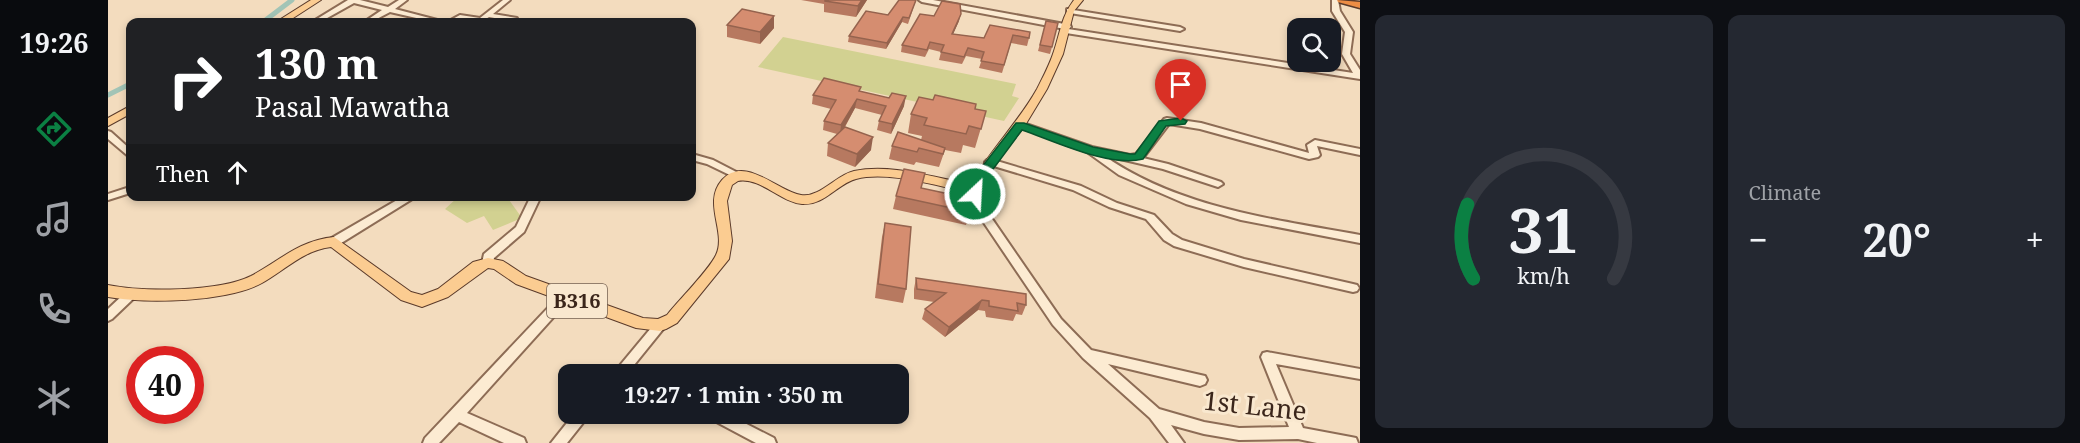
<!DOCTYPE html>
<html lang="en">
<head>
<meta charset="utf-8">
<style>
  body { margin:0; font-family:"Noto Serif",serif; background:#242831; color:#f1f3f6; height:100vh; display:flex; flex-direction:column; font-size:22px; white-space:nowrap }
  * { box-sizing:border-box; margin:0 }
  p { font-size:20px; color:#9ea1a6 }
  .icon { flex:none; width:33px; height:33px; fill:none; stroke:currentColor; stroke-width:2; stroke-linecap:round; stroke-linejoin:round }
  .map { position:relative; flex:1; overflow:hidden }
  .sheet { display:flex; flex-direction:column; gap:15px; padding:15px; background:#0d0f14; width:720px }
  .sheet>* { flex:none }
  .top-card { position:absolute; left:18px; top:18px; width:570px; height:183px; border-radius:12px; box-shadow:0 3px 9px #0003; background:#202124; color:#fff; overflow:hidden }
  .buttons { position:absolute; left:1179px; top:18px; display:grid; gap:12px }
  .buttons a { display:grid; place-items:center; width:54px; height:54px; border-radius:12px; background:#171b24; box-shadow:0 3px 9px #0003; font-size:30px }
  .speed { position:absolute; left:18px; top:346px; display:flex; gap:12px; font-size:30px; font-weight:700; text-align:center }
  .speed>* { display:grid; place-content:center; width:78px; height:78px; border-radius:50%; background:#171b24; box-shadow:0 3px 9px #0003; line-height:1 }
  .speed .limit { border:9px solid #d22; background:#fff; color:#111 }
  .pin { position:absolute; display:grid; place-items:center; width:51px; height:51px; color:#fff; margin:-62px -26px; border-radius:50% 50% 50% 0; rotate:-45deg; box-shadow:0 0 6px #0007 }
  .pin .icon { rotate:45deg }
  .me { position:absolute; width:66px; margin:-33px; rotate:25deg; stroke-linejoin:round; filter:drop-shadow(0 0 4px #0008) }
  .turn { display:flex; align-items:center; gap:21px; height:126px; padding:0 30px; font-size:27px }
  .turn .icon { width:78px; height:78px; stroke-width:2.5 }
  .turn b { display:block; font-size:42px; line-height:51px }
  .then { display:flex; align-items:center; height:57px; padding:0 30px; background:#0003; gap:12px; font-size:22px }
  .big { font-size:45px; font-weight:700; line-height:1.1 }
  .sheet .tile { flex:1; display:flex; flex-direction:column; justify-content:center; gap:9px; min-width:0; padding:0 21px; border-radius:12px; background:#242831 }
  .sheet .dial { align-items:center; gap:0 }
  .dial svg { height:156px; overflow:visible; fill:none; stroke:#363941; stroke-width:7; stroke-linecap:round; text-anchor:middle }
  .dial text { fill:#f1f3f6; stroke:none }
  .heat { display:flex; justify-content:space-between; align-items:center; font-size:33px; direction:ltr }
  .sheet .tiles { flex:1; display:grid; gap:15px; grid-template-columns:repeat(2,1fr) }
  .trip { position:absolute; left:450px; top:364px; width:351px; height:60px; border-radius:12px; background:#171b24; box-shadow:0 3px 9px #0003; font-weight:700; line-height:60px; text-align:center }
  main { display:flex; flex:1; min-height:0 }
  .dock { display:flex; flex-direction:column; width:108px; justify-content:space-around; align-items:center; background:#090b0e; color:#9ea1a6 }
  .dock .icon { width:42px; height:42px }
  .dock .selected { color:#0b8043 }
  .dock b { font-size:27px; color:#f1f3f6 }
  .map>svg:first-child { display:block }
</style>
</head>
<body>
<main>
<nav class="dock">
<b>19:26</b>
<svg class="icon selected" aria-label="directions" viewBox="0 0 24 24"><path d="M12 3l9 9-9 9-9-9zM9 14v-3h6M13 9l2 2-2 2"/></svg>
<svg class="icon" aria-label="music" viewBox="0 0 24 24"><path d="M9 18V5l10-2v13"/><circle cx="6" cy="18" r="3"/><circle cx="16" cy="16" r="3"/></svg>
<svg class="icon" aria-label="phone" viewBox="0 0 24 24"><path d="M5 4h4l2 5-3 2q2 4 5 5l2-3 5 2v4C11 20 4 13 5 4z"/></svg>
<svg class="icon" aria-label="climate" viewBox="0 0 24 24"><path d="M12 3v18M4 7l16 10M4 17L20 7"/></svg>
</nav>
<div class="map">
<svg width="1252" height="443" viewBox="0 0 1252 443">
  <rect width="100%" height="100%" fill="#f3dcbe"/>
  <!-- green -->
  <path fill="#d2d191" d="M675 37 908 84 904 96 911 98 896 121 650 67Z
    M350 197H399L414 218 385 230 376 216 359 223 337 209Z"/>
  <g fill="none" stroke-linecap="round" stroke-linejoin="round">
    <!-- canal -->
    <path stroke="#a2c4b6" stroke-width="5" d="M155 22 184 0
      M0 95 22 84"/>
    <defs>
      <path id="minor" d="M240 0H252L280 7 291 0H299L287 9 337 22H326L282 12 263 22H256L274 10 246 3 212 22H204Z
        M395 0H402L385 14 409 18V22L381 17 373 22 353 19 347 22H339L352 15 372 18Z
        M811 0H825L962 25 963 27 960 29 1245 73 1234 54 1237 32 1224 11V0H1230L1232 11 1245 32 1242 54 1252 70V79L958 33 954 31 957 29 814 2Z
        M959 9 1072 27 1076 29 1072 31 962 13H959Z
        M1059 118 1093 123 1201 153 1199 145 1207 140 1252 149V155L1209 146 1212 155 1210 157 1201 159 1092 129 1061 124 1035 158 1060 164 1113 182 1115 184 1110 187 1055 169 995 155C1070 208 1165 219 1252 235V243L1133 220 1078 204 1011 175 979 152 908 125 912 122 915 123 984 147 1022 155 1028 154 1056 119Z
        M0 131 3 132 22 149V156L19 155 0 139Z
        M584 154 605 160 636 176 631 179 628 178 599 164 584 160Z
        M882 159 973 186 1009 203 1046 215 1064 234 1074 240 1136 259 1245 284 1249 285 1251 288 1249 291 1245 292 1136 267 1066 246 1056 240 1038 219 1001 207 965 190 879 164 877 162 879 160Z
        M867 186 872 189 880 213 953 319 983 350 1097 376 1099 380 1097 384 1092 386 1000 364 1051 409 1096 422 1131 428 1181 427 1153 357 1155 353 1159 352 1252 369V379L1168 364 1195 428 1243 437 1248 438 1250 443H1209L1190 439 1131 440 1096 434 1063 425 1076 443H1061L1042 418 975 358 945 325 870 214 862 189Z
        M22 187V193L0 200V194Z
        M296 196H309L230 245H222L221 242 222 239Z
        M423 196H433L416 232 386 258 384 266H376L374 263 376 254 408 227Z
        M21 292 25 293 27 296 25 299 4 319 0 321V309L17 293Z
        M457 293 461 294 463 297 461 300 359 413 416 438 418 443H396L351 422 331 443H315L317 438 453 294Z
        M552 320 556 322 558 325 556 328 518 375H504L548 322Z
        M466 414H482L459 443H443Z
        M599 414H619L666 438 668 443H648L601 418Z"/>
      <path id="major" d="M203 0H213L179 22H168Z
        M966 0H975L966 11 955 54 939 89 916 127 887 163 872 192 867 193C833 188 782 170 748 179 729 184 716 206 694 204 672 202 653 177 630 181L624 185 619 201 624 241 621 259 569 323 558 329 552 331 528 328 408 284 386 269 380 268 340 297 314 307 293 300 223 247C196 250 177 270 154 283 119 302 40 304 0 297V285C35 292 111 292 143 276 171 261 192 240 226 237L303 292 314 295 330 289 365 262 380 258 395 261 418 276 535 318 550 319 559 315C570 301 601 270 608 255 619 232 594 203 614 180 637 154 670 192 693 195 712 198 728 175 746 171 784 163 826 178 863 184 882 150 910 123 929 89 935 77 942 64 946 51 952 33 954 15 966 0Z
        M22 106V114L0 126V118Z"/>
      <path id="highway" d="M1229 0 1252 2V8L1230 2Z"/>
    </defs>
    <!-- minor casing -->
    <use href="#minor" stroke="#8d6c55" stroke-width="4"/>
    <!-- major casing -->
    <use href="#major" stroke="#5a3a2a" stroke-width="2"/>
    <!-- highway casing -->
    <use href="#highway" stroke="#5a3a2a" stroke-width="3"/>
    <!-- minor -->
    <use href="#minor" fill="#fcebd2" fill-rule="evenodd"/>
    <!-- major -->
    <use href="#major" fill="#fbcc91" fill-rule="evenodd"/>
    <!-- highway -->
    <use href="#highway" fill="#ec8d45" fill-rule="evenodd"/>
  </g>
  <!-- wall -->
  <path fill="#b77960" d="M693 0H759L748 17 716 12V4Z
    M808 0 800 24 794 22 778 49 740 42 741 36Z
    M666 16V28L652 44 619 37V25Z
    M851 21 845 34 876 38 882 25 921 38 919 46 903 43 894 73 871 68 874 59 858 56 854 64 831 60 833 52 821 49 817 57 793 52 794 45Z
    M938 21 944 47 942 54 930 51Z
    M752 91 796 106 783 134 769 130 771 121 774 115 747 108 737 127 763 150 747 167 719 156 720 143 729 134 715 130 716 121 723 109 704 104 705 95Z
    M867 109 878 111 867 148 855 145 853 153 837 150 831 167 808 162 806 165 781 159 784 146 813 140 814 136 800 133 803 114Z
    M849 179 862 212 858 225 785 209 788 196 813 188 845 195Z
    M777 223 798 289 795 303 767 298 774 237Z
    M808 278 918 305 914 315 908 314 905 321 878 317 877 311 870 310 837 337 814 319 817 309 826 302 806 299V289Z"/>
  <!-- shaded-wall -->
  <path fill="#95634e" d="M754 0H759L748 17 750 6Z
    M853 14 851 21 842 41 844 34Z
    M666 16V28L652 44V32Z
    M795 17 794 22 778 49 779 43Z
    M798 96 796 106 783 134 784 124Z
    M749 99 747 108 732 135 733 125Z
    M765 137 763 150 747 167 749 154Z
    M874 300 870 310 837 337 841 327Z"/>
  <!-- building -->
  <path fill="#d58d70" stroke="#95634e" stroke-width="1.5" d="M717 0H754L750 6 717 1Z
    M791 0H808L801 18 795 17 779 43 741 36 758 11 780 15Z
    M834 1 852 4 853 14 844 34 876 38 882 25 922 32 921 38 905 35 896 65 873 61 876 52 860 48 856 57 833 52 836 45 822 42 819 50 794 45 812 14 826 16Z
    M634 9 666 16 652 32 619 25Z
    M938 21 950 23 944 47 932 45Z
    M716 78 753 87 751 91 781 98 784 93 798 96 784 124 771 121 778 106 749 99 733 125 716 121 728 100 705 95Z
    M827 95 868 104 867 109 878 111 873 129 861 126 858 134 816 125 819 118 803 114 811 97 825 100Z
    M737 127 765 137 749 154 720 143Z
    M790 132 837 148 835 154 811 148 809 152 784 146Z
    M796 169 817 173 813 188 846 195 849 179 866 183 862 212 788 196Z
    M777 223 803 227 798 289 770 284Z
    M808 278 918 294V305L909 303 910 311 881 306V301L874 300 841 327 817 309 838 293 809 289Z"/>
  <!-- route -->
  <path fill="#0b8043" stroke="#07532c" stroke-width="1.5" d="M1073 118 1079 121 1077 124 1058 126 1035 159C1002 168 946 141 914 130L874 184 871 197 867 198 860 194 863 181 908 123H916L985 147 1022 154H1027L1051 121Z"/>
  <g text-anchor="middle" stroke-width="6" stroke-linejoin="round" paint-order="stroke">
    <!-- shield labels -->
    <rect fill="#f9e8cf" stroke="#746051" stroke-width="1.5" x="439" y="284" width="60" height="34" rx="4.5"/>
    <g font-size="20" font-weight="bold" fill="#3b261b">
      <text x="469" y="308">B316</text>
    </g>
    <!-- near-street labels -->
    <g font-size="26" fill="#3b261b" stroke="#f9e8cf">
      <text transform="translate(1147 406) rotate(6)" y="9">1st Lane</text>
    </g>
  </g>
</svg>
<div class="buttons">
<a><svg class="icon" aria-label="search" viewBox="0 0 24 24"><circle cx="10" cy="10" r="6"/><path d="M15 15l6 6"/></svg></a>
</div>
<div class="speed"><div class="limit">40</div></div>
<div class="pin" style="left:1073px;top:121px;background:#d93025"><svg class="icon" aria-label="arrive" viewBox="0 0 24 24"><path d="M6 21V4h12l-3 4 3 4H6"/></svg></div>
<svg class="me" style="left:867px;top:194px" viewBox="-20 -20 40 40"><circle r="17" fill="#0b8043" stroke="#fff" stroke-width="3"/><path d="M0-11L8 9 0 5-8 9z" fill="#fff"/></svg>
<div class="trip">19:27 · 1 min · 350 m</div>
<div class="top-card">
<div class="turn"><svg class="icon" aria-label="right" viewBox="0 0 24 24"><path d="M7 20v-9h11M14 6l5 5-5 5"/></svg><div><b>130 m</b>Pasal Mawatha</div></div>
<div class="then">Then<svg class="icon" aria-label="ahead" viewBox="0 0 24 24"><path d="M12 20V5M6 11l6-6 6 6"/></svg></div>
</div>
</div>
<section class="sheet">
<div class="tiles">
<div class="tile dial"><svg viewBox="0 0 100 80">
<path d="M14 69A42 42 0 1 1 86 69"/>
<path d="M14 69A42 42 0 0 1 11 31" stroke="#0b8043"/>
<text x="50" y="56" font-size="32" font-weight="700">31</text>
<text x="50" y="72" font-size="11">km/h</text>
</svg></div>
<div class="tile"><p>Climate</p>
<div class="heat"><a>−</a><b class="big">20°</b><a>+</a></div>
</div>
</div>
</section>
</main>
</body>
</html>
